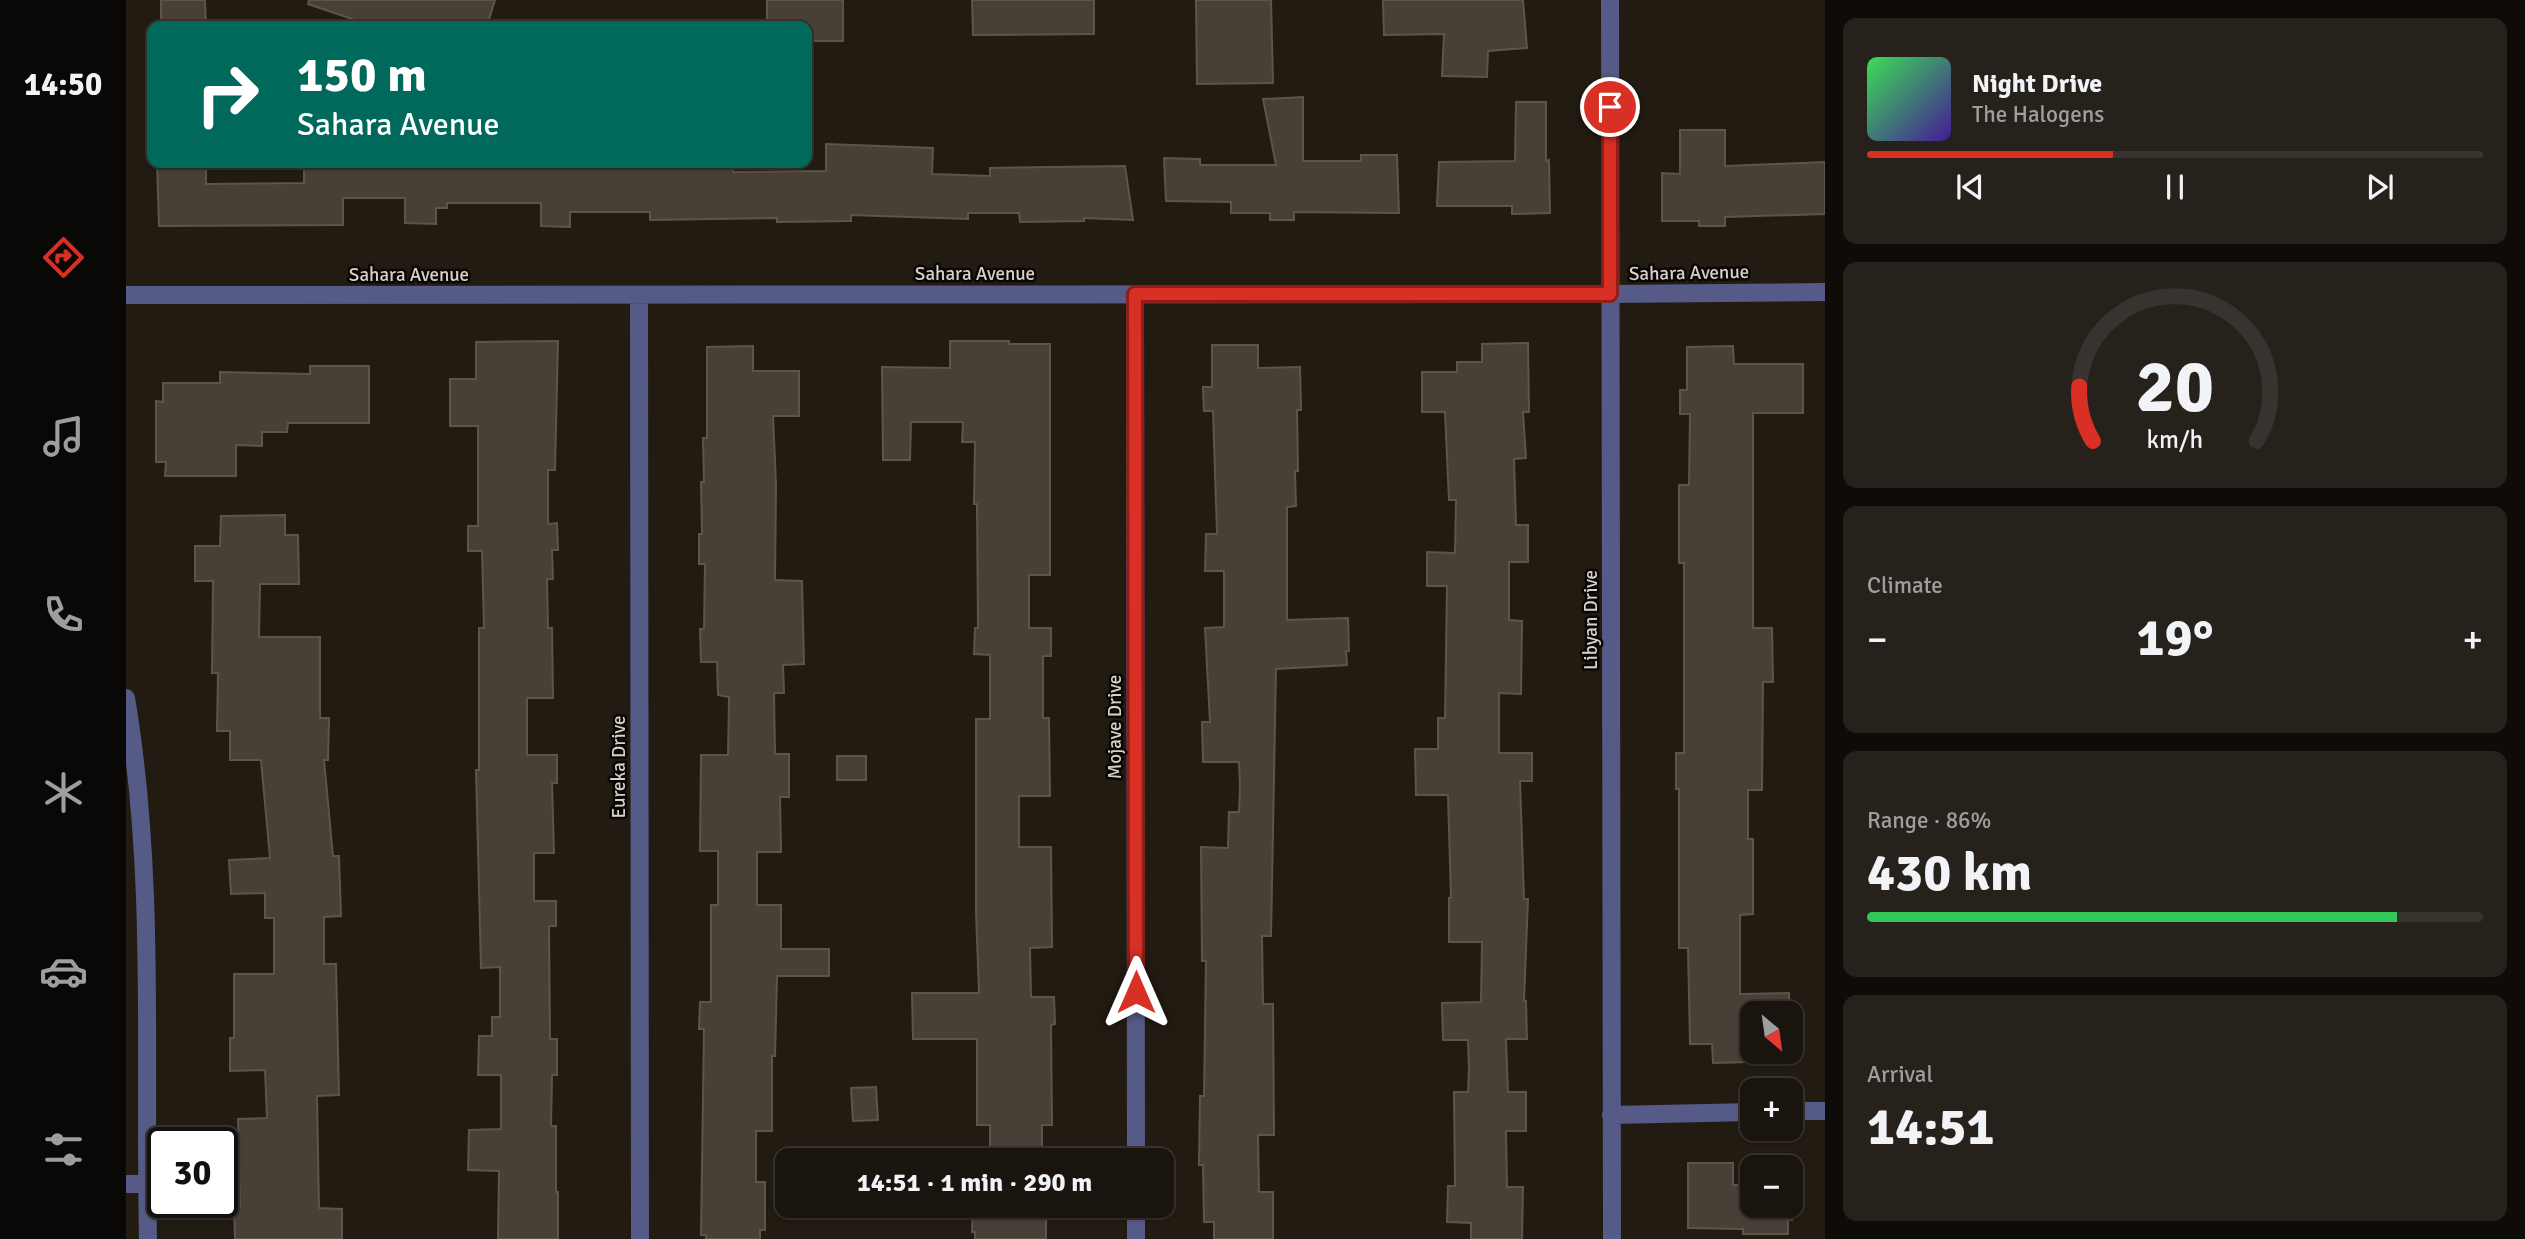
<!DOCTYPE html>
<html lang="en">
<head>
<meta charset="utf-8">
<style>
  body { margin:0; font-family:Signika,sans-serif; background:#27211c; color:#f1f3f6; height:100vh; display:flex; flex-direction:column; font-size:26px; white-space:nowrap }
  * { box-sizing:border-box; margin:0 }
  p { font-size:23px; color:#9f9e9e }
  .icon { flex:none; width:38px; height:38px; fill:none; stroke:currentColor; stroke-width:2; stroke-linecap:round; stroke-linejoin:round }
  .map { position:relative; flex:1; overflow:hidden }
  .side { display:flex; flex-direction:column; gap:18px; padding:18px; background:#0e0b08; width:700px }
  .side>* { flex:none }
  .guide { position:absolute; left:21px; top:21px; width:665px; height:147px; border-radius:14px; box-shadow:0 2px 5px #0004,0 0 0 2px #38332e; background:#00695c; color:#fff; overflow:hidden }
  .needle { width:46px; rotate:151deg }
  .buttons { position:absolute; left:1614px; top:1001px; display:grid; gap:14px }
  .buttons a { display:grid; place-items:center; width:63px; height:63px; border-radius:14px; background:#1a140e; box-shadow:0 2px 5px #0004,0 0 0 2px #38332e; font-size:35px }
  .speed { position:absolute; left:21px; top:1127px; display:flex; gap:14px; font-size:35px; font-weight:700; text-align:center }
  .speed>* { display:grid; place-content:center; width:91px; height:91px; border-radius:50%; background:#1a140e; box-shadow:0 2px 5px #0004,0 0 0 2px #38332e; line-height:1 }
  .speed .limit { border:4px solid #111; border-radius:10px; background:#fff; color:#111 }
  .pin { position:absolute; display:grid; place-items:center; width:60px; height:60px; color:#fff; margin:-30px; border:4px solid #fff; border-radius:50%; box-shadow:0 2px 7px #0007 }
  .me { position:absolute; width:77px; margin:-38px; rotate:0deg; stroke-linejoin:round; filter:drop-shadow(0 0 5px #0008) }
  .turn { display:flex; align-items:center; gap:24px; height:147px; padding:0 35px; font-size:32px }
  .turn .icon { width:91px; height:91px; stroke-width:2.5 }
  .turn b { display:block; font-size:49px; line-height:60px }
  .big { font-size:52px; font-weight:700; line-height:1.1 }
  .side .widget { flex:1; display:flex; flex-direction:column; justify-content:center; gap:10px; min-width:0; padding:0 24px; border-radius:14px; background:#27211c }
  .side .dial { align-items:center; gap:0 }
  .dial svg { height:182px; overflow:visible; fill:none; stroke:#38332e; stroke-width:7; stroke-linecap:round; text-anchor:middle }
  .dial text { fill:#f1f3f6; stroke:none }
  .song { display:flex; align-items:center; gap:21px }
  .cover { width:84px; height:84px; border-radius:10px; background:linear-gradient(135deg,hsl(130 70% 55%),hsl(260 70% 35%)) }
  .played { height:7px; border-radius:4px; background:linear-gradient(90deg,#d93025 40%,#38332e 40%) }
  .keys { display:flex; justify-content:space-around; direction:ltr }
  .heat { display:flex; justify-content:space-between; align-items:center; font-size:38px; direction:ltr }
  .charge { height:10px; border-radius:5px; background:linear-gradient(90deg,#34c759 86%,#38332e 0) }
  .trip { position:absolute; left:649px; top:1148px; width:399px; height:70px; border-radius:14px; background:#1a140e; box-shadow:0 2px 5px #0004,0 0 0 2px #38332e; font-weight:700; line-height:70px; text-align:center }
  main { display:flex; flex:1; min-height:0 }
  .dock { display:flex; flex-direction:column; width:126px; justify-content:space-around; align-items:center; background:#0a0806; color:#9f9e9e }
  .dock .icon { width:49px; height:49px }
  .dock .current { color:#d93025 }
  .dock b { font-size:32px; color:#f1f3f6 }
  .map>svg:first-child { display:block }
</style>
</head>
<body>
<main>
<nav class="dock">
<b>14:50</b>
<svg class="icon current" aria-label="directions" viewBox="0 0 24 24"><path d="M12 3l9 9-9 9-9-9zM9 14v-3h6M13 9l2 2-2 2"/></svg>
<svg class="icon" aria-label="music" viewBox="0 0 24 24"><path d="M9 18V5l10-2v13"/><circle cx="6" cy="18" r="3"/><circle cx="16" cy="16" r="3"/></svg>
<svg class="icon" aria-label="phone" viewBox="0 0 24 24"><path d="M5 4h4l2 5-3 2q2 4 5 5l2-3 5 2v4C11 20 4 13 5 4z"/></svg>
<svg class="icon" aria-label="climate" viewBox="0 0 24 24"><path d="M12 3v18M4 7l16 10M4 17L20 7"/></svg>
<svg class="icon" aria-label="car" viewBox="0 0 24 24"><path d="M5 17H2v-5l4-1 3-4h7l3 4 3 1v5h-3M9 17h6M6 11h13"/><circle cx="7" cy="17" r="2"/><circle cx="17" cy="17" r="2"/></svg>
<svg class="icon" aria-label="filters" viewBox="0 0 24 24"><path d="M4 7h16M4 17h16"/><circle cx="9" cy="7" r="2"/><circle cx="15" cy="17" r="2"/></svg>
</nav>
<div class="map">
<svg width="1699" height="1239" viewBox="0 0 1699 1239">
  <rect width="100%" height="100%" fill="#221b12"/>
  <!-- building -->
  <path fill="#484036" stroke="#5d554a" stroke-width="2" d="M35 0H79L80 26H35Z
    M183 0H369L361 26H247L182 4Z
    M641 0H717V41H681V26H641Z
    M846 0H968V34L847 35Z
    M1070 0H1145L1147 83 1071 84Z
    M1257 0H1397L1401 48 1362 51 1361 77 1316 76 1318 34 1258 35Z
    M1177 97V161H1235V155H1271L1273 213 1168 212V220H1144V213H1105V202L1040 201 1038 158 1074 159V165H1150L1137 99Z
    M1390 102H1420V161L1423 160 1424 213 1386 214V206H1311L1313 162 1389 161Z
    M1554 130H1599V166L1699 162V214L1599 217V226H1573V221H1536V173L1554 174Z
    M700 144 807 148 806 174 864 176V168L999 166 1007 220 958 218V221L894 222 893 213H842V219L725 215V221L651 222V218L524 220V212H444V227L415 226V203H321V208H310V224L279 223V198H217V225L33 226 31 163H80V184L178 183V163H494V168H544V163H579V167L607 166V172L700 171Z
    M432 341 429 470H422V524L431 523 432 550H426L427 579H421L422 628H426L427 698H401V755H431V783H426L428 853H408V901H430V926H423L424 1039H431V1075H426L425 1126H430V1192H432V1239H372L373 1171 342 1170 343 1130 375 1129V1075H352L353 1036H366V1017H374V967L355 968 350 770H353V628H358L356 551H342V526H352V426H324V379H350V342Z
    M824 341H883V344H924V575H903V628H925V656H917V718H923L924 796H893V847H925L926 947 904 948 905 997H928L929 1024 925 1025 926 1125H916V1160H864V1125H851V1039H787L786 993H853L850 911V719H864V655L848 654 849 628H852L851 504H848L849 442H836L837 422H785L784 460H757L756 367 824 368Z
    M1402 343 1403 412H1397L1400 458 1388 459 1390 525H1402V562H1383V620L1396 621 1395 694 1373 693V753H1406V781H1394L1398 899H1402L1398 1001H1400L1401 1039H1380L1382 1092H1400V1131H1380L1381 1187H1397L1396 1239H1345V1223L1321 1222 1322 1186H1329L1328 1092H1342L1343 1069 1342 1040H1317L1316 1003 1355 1002 1356 942H1323V898H1325L1322 795H1290L1289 749H1312V718H1319L1321 586H1301V552L1329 553 1330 500H1323L1319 412H1296V372H1331V362H1356V344Z
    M1086 345H1132V368L1174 367 1175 410H1171L1172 471H1169L1170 506 1161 507V620L1222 618 1223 651H1220L1221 665 1150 669 1145 936H1136L1137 1004H1147L1148 1135H1132L1133 1192H1147V1239H1088V1222H1078L1077 1165H1073L1074 1096H1078L1080 961H1076L1075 847 1102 848 1103 812H1113L1114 787 1113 762H1077L1076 722H1084L1079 628 1098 627V571H1079L1080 534H1091L1087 411H1078L1077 387H1086Z
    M627 346V371H673V416H647L650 485 649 580 676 581 678 664 657 665 658 693H648L649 754H663V797H654L655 852H631V905H655V949H703V976H651L649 1056H646V1131H630V1182H639V1230H634V1239H580V1235H575L578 1029H573L574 1002H585V905H592V851H574L575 755H602L603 697 592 695 591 662H575L574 629H578L579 564H573V534H576L575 482H578L577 438H581V347Z
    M1607 346 1608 364H1677V413H1627V628H1646L1647 682H1637L1636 790H1622V839H1627V914L1614 915V994L1663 993 1664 1013H1626V1052H1664V1049V1061L1587 1063 1586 1044H1564L1562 948H1553V789H1550V753H1558V563H1553V485H1563L1564 414H1554V390H1561V347Z
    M184 366H243V423H162L161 432H136V446L110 445V476H39L40 462H30V401L37 402V383H94V372L184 374Z
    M159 515V535H172L173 584H134L133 637H194V718H203L202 760H198L207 856H213L215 916 198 917V964H210L213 1095 191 1096 193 1208 216 1209V1239H109L108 1208H114L112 1119 141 1118 139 1070 104 1071V1038H108V974H148V918H139V893L105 894 103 860 144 858 135 760H104V731H91L92 673H86L87 581H69V546H94L95 516Z
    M711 756H740V780H711Z
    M750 1087 752 1120 727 1121 725 1088Z
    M1562 1163H1607V1185H1626V1206H1664L1666 1189V1220L1662 1219V1234H1617V1229L1562 1228Z
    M847 1206H920V1239H849V1232H846Z"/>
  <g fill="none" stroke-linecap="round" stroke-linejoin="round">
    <!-- minor -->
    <path stroke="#565a86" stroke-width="18" d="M1484 0 1486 1239
      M1009 294 1010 1160
      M0 295 1484 294 1699 292
      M513 295 514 1239
      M0 698C30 876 18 1059 22 1239
      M1664 1111H1699
      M1485 1115 1626 1112
      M0 1184H21
      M1010 1206V1239"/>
  </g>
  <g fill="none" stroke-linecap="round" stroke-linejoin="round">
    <defs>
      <path id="route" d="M1010 992 1009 294H1484V107"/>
    </defs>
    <!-- route casing -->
    <use href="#route" stroke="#8d1f18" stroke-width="18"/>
    <!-- route -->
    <use href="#route" stroke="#d93025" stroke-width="12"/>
  </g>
  <g text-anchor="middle" stroke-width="5" stroke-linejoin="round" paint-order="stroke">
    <!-- street labels -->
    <g font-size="19" fill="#d6d1cb" stroke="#090604">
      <text transform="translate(1563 272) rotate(-1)" y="7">Sahara Avenue</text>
      <text x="849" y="280">Sahara Avenue</text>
      <text x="283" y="281">Sahara Avenue</text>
      <text transform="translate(1464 620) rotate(-90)" y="7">Libyan Drive</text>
      <text transform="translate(988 727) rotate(-90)" y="7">Mojave Drive</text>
      <text transform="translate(492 767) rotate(-90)" y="7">Eureka Drive</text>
    </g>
  </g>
</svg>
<div class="buttons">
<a><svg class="needle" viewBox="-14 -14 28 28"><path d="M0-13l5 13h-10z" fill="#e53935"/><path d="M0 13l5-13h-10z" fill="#9f9e9e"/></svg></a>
<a>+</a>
<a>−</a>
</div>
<div class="speed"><div class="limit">30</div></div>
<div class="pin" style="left:1484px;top:107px;background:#d93025"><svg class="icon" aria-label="arrive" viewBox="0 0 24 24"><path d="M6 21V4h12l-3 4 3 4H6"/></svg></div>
<svg class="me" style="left:1010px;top:992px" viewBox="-20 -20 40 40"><path d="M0-17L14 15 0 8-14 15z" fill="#d93025" stroke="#fff" stroke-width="4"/></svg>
<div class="trip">14:51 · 1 min · 290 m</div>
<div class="guide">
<div class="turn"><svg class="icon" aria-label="right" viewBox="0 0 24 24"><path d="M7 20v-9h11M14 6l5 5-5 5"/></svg><div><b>150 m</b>Sahara Avenue</div></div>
</div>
</div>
<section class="side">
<div class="widget">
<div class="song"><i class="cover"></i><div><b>Night Drive</b><p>The Halogens</p></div></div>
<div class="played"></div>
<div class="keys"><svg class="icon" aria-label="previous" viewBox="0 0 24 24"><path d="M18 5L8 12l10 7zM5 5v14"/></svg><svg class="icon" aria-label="pause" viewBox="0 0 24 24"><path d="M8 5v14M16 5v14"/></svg><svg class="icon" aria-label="next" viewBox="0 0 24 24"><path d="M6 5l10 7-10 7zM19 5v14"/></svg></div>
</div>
<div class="widget dial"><svg viewBox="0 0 100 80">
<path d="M14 69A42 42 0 1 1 86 69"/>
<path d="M14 69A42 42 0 0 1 8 45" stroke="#d93025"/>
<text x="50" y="56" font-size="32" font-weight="700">20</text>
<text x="50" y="72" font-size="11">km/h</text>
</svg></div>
<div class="widget"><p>Climate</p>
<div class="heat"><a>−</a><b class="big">19°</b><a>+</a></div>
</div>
<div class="widget"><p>Range · 86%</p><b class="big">430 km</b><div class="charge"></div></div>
<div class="widget"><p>Arrival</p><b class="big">14:51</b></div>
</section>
</main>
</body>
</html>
